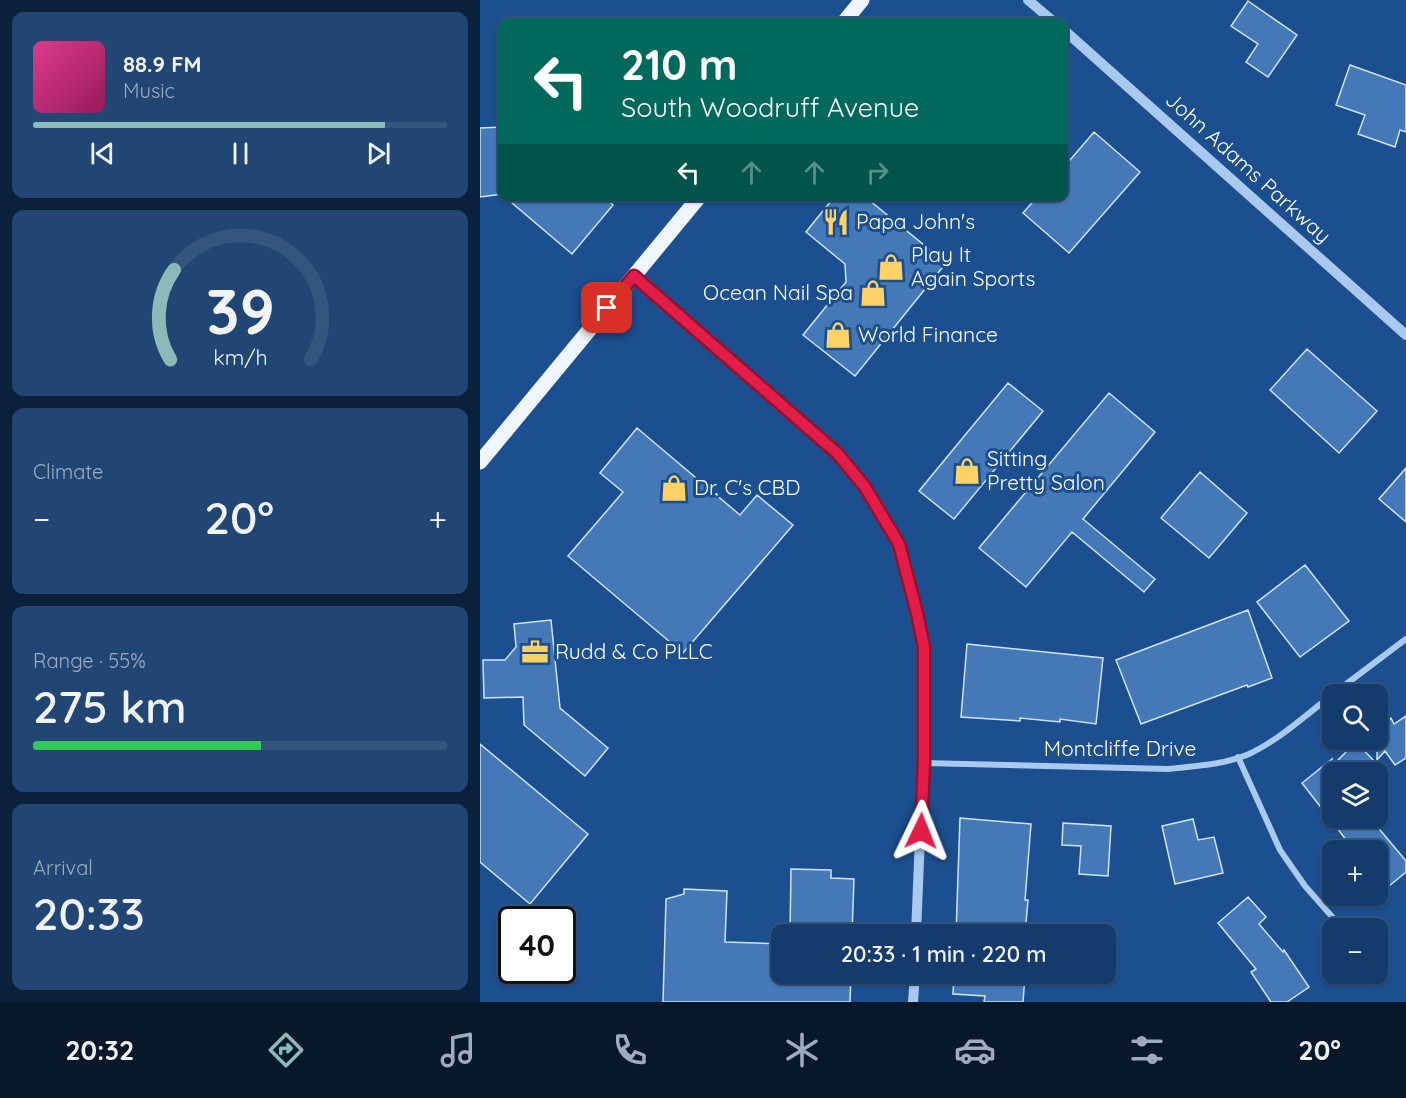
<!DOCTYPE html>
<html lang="en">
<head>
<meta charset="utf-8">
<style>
  body { margin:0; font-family:Quicksand,sans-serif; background:#214673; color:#f1f3f6; height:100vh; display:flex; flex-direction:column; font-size:22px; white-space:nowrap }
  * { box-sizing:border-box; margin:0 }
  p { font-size:20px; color:#9dadc1 }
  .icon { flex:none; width:33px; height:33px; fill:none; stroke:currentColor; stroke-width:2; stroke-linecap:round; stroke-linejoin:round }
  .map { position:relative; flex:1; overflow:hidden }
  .sheet { display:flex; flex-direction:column; gap:12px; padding:12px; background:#0b203b; width:480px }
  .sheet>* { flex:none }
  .guide { position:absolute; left:18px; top:18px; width:570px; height:183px; border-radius:12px; box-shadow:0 2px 4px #0004,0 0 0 2px #33557e; background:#00695c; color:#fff; overflow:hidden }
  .controls { position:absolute; left:842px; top:684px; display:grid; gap:12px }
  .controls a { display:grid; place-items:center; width:66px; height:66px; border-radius:12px; background:#143b6b; box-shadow:0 2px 4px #0004,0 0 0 2px #33557e; font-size:30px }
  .speed { position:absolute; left:18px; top:906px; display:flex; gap:12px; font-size:30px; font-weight:700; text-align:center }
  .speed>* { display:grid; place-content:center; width:78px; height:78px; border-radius:50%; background:#143b6b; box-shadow:0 2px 4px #0004,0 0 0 2px #33557e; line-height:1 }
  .speed .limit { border:3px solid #111; border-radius:9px; background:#fff; color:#111 }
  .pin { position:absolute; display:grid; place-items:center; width:51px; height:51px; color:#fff; margin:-26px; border-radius:12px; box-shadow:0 3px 9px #0006 }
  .me { position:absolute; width:66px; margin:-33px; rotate:2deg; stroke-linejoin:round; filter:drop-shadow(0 0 4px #0008) }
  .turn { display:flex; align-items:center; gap:21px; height:126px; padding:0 24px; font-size:27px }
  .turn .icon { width:78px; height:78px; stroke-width:2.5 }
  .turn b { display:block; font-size:42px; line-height:51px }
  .lanes { display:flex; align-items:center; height:57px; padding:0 24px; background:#0003; justify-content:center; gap:30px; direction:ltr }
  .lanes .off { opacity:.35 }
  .big { font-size:45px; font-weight:600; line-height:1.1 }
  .sheet .widget { flex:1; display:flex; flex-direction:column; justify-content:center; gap:9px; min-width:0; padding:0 21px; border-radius:12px; background:#214673 }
  .sheet .dial { align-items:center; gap:0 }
  .dial svg { height:156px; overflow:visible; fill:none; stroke:#33557e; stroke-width:7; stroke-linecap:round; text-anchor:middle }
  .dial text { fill:#f1f3f6; stroke:none }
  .song { display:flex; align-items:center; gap:18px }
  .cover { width:72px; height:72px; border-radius:9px; background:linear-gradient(135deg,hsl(330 70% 55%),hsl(330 70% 35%)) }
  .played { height:6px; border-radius:3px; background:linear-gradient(90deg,#8bbbb9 85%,#33557e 85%) }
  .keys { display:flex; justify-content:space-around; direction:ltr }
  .heat { display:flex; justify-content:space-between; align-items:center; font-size:33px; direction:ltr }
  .charge { height:9px; border-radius:4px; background:linear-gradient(90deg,#34c759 55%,#33557e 0) }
  .trip { position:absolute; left:291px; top:924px; width:345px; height:60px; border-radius:12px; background:#143b6b; box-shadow:0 2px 4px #0004,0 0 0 2px #33557e; font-weight:600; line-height:60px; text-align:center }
  .menu { display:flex; height:96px; justify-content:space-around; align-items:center; background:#08182b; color:#9dadc1 }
  .menu .icon { width:42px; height:42px }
  .menu .selected { color:#8bbbb9 }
  .menu b { font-size:27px; color:#f1f3f6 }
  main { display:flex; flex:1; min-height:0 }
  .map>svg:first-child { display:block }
</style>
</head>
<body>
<main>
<section class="sheet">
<div class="widget">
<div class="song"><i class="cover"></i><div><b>88.9 FM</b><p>Music</p></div></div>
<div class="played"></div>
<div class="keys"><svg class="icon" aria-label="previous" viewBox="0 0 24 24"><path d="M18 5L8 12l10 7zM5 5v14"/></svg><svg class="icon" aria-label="pause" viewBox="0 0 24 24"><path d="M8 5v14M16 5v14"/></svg><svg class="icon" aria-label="next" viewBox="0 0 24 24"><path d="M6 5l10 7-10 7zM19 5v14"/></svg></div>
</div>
<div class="widget dial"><svg viewBox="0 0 100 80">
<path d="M14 69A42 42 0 1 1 86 69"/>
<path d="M14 69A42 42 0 0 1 16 23" stroke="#8bbbb9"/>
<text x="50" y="56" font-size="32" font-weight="700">39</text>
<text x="50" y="72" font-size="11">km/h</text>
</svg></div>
<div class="widget"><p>Climate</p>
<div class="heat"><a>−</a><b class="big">20°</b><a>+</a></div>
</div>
<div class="widget"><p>Range · 55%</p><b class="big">275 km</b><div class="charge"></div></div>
<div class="widget"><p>Arrival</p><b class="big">20:33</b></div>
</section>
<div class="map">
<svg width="926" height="1002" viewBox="0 0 926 1002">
  <rect width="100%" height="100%" fill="#1b4f8f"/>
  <!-- building -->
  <path fill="#4478b7" stroke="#cfe3fa" stroke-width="1.5" d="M768 1 817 35 788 77 766 62 778 44 751 26Z
    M870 65 926 85V132L920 130 915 147 878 134 885 115 856 105Z
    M22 127V194L0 197V128Z
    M614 132 660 172 589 253 543 213 558 196H584V167Z
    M24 196H124L133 205 92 254Z
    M355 196H384L466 263 375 376 323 335 366 282 365 264 326 232Z
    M827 349 897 411 859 453 790 390Z
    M528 383 563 411 474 519 439 491Z
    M629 393 675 432 603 519 675 579 664 592 592 532 546 587 499 548Z
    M157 428 260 515 277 495 313 525 203 653 88 556 143 492 120 473Z
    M926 468V522L899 499Z
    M720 472 767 513 729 558 681 518Z
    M825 565 869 621 820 657 777 602Z
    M768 610 792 678 768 687 767 685 661 724 636 660Z
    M71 620 80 708 128 748 105 776 44 725 43 697 4 698 3 660H25L36 647 34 624Z
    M487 644 623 658 616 724 580 719V722L540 718V721L481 717Z
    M926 716V758L915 765 905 751 897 760V727L911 718 914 724Z
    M876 742 895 762 884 772H852V818H890L926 861V872L897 896V850H874L822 783 852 759V766Z
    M0 744 108 834 50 904 0 862Z
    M480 818 551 824 545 900H548L545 934H476Z
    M713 819 718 840 734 837 743 873 695 884 682 826Z
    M583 823 631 826 628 876 599 874 601 846 582 845Z
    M311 869 351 870V878L374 879 372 934H310Z
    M204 889 247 891 245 942 302 944V974H371L370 1002H183L186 899 204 894Z
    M768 897 786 917 779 924 803 952 804 950 829 987 807 1002H791L771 972 776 969 738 923Z
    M474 974 545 976 543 1002H504L505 996 473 994Z"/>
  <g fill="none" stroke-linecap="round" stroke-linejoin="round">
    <!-- minor -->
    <path stroke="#a9c9ee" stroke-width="6" d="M853 694 926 639
      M758 757 800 850 825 886 862 928
      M443 763 688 769C714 766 744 765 769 754 799 740 826 715 852 695"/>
    <!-- tertiary -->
    <path stroke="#a9c9ee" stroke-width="10" d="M548 0 574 22
      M584 30 926 335
      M154 276 358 454 385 487 419 544 437 613 444 647 443 763 436 934
      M433 1002 435 974"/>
    <!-- primary -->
    <path stroke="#f0f6ff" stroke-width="15" d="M364 22 382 0
      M0 462 220 196"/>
  </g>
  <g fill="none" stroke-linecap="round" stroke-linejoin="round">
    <defs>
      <path id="route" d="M127 308 154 276 358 454 385 487 419 544 437 613 444 647V763L441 831"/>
    </defs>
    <!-- route casing -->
    <use href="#route" stroke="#92132f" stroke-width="15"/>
    <!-- route -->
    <use href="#route" stroke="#e11d48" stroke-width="10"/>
  </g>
  <!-- icons -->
  <defs>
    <symbol id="restaurant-bare" viewBox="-9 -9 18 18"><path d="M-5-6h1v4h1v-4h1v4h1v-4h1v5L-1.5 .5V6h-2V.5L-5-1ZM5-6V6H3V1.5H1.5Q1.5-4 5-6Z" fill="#ffd166" stroke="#1b4f8f" stroke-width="2.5" paint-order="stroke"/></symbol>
    <symbol id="shop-bare" viewBox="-9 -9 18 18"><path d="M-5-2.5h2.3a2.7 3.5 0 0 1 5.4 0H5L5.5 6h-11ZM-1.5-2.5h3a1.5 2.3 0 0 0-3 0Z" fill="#ffd166" stroke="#1b4f8f" stroke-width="2.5" paint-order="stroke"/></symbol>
    <symbol id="office-bare" viewBox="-9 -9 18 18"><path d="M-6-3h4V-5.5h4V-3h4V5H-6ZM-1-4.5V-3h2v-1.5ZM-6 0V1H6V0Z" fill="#ffd166" stroke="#1b4f8f" stroke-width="2.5" paint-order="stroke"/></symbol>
  </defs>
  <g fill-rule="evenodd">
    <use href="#restaurant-bare" x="337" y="203" width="38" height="38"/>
    <use href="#shop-bare" x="392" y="248" width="38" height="38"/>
    <use href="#shop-bare" x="374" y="274" width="38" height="38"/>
    <use href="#shop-bare" x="339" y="316" width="38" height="38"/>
    <use href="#shop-bare" x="468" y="452" width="38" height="38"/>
    <use href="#shop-bare" x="175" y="469" width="38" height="38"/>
    <use href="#office-bare" x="36" y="633" width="38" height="38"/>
  </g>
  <g text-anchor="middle" stroke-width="6" stroke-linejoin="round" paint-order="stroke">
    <!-- street labels -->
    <g font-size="21" fill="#fff" stroke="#1b4f8f">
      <text transform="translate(768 168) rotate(42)" y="7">John Adams Parkway</text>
      <text x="640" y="756">Montcliffe Drive</text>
    </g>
    <!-- poi labels -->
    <g font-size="21" fill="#fff" stroke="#1b4f8f" text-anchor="start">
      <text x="376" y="229">Papa John's</text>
      <text x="431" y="262">Play It<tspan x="431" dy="24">Again Sports</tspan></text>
      <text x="373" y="300" text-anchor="end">Ocean Nail Spa</text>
      <text x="378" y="342">World Finance</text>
      <text x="507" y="466">Sitting<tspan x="507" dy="24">Pretty Salon</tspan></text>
      <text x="214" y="495">Dr. C's CBD</text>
      <text x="75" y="659">Rudd &amp; Co PLLC</text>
    </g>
  </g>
</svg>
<div class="controls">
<a><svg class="icon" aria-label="search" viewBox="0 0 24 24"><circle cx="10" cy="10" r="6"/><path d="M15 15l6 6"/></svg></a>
<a><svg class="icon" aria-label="layers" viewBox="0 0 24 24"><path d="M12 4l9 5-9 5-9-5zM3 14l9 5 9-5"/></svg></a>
<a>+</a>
<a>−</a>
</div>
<div class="speed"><div class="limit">40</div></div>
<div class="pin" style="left:127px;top:308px;background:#d93025"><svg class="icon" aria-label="arrive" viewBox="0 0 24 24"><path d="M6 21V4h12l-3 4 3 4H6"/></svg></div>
<svg class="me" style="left:441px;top:831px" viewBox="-20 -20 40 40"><path d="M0-17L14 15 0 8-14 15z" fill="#e11d48" stroke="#fff" stroke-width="4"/></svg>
<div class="trip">20:33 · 1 min · 220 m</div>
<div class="guide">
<div class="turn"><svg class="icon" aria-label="left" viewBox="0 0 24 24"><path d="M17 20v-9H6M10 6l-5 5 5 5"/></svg><div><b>210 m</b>South Woodruff Avenue</div></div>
<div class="lanes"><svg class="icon" aria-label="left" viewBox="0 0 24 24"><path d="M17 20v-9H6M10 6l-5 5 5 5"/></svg><svg class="icon off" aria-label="ahead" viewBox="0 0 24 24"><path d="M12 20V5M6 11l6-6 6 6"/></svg><svg class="icon off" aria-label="ahead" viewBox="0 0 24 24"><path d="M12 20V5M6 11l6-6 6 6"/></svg><svg class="icon off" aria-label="right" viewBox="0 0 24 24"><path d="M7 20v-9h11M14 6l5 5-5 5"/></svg></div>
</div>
</div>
</main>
<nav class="menu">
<b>20:32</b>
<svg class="icon selected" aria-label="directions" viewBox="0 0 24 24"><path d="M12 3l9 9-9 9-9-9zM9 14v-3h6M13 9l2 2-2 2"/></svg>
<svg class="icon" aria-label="music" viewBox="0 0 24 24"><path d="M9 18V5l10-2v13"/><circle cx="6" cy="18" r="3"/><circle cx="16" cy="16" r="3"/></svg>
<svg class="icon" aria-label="phone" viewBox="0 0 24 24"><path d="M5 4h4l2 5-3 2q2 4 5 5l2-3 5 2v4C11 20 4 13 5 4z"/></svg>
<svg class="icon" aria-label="climate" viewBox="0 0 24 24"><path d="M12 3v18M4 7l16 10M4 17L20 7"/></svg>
<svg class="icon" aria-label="car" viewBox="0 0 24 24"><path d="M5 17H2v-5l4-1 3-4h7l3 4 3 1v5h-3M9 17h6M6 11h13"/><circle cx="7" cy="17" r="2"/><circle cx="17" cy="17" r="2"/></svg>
<svg class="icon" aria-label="filters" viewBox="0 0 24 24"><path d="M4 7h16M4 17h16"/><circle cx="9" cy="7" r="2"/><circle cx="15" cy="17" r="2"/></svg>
<b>20°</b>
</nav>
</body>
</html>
